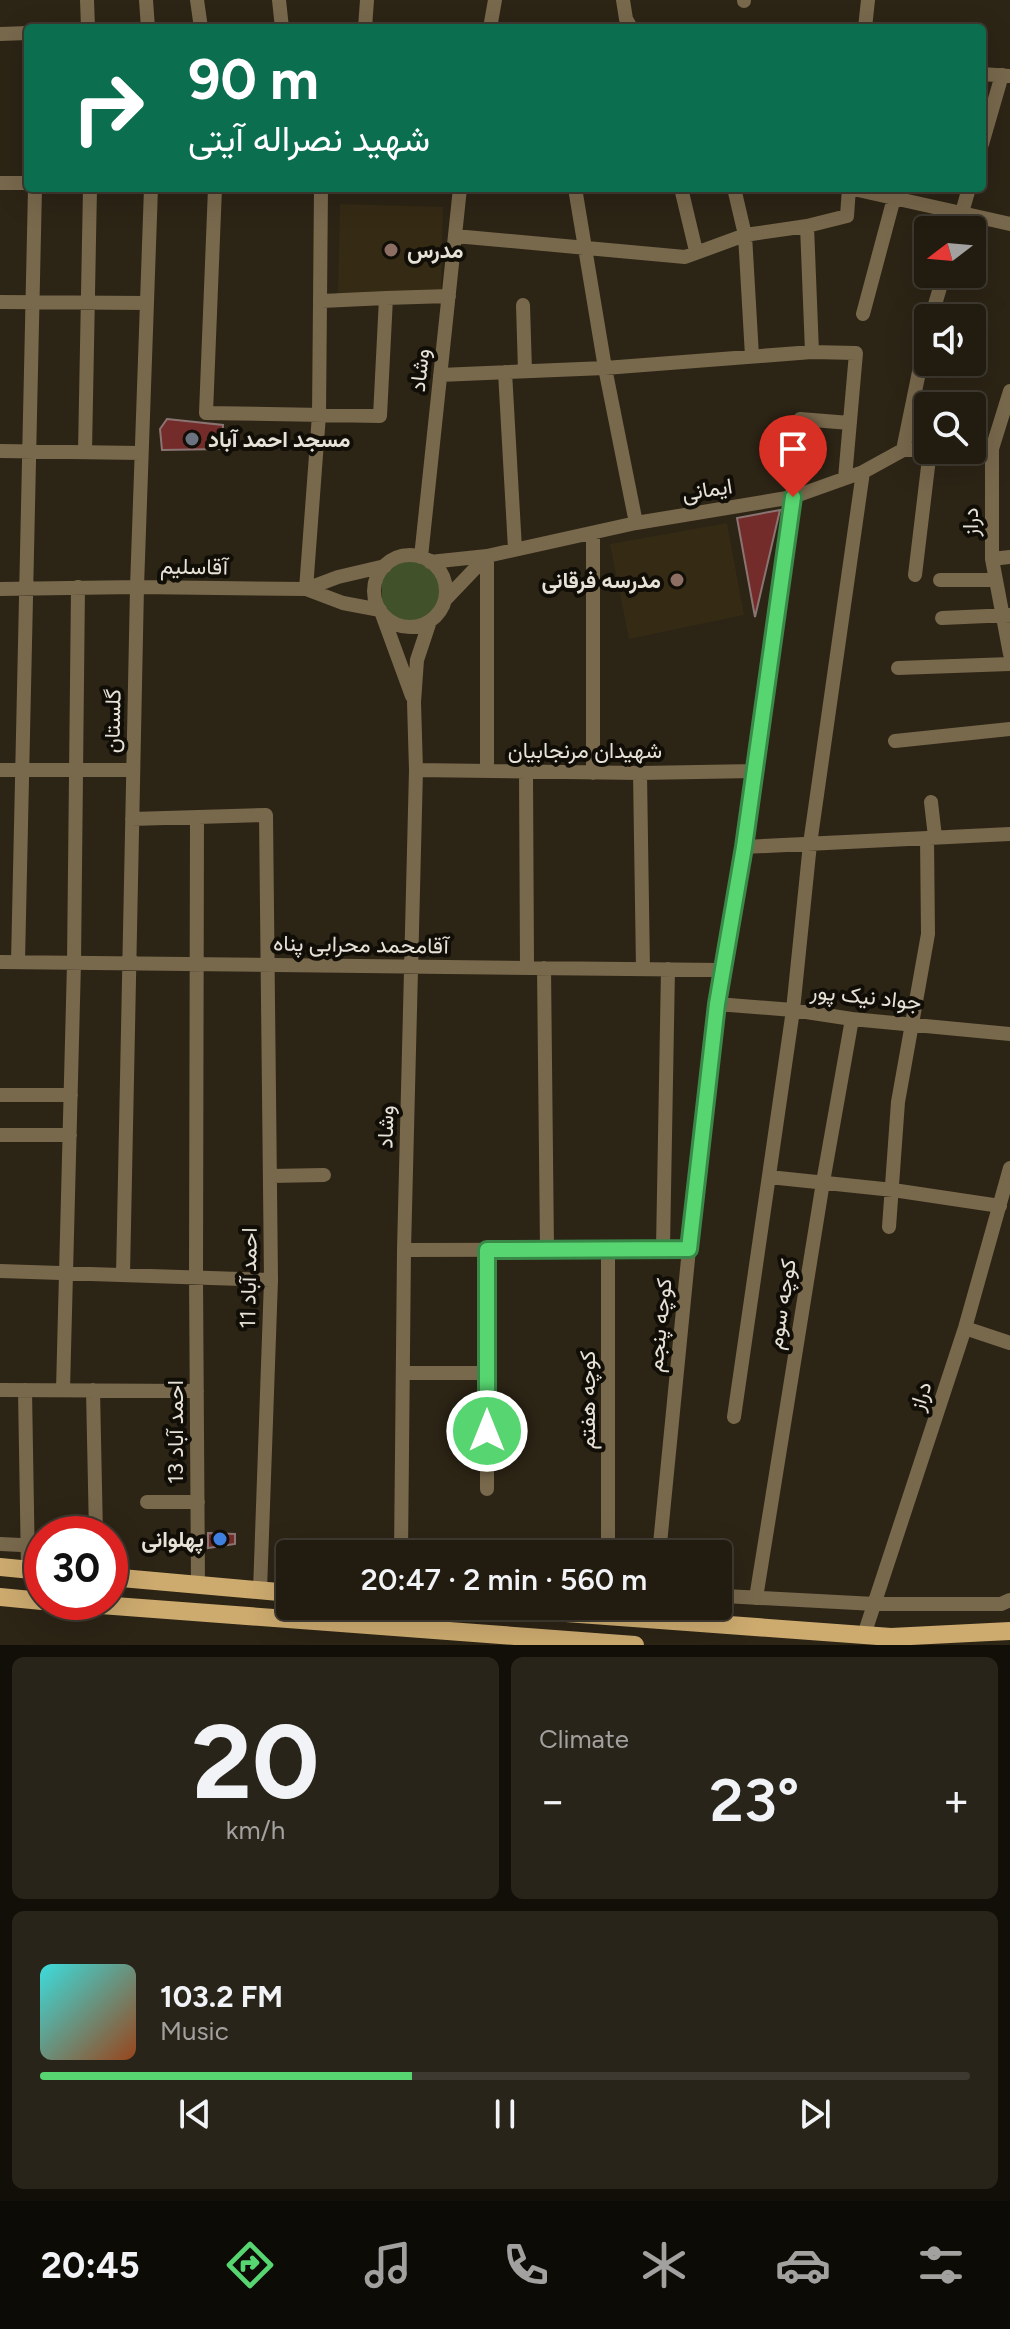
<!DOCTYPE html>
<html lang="en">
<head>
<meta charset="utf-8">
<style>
  body { margin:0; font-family:Figtree,Vazirmatn,sans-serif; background:#292419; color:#f1f3f6; height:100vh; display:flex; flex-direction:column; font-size:30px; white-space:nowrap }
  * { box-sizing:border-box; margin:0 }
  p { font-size:26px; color:#a2a19f }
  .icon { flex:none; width:44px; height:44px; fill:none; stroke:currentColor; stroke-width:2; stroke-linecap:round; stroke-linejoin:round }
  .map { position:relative; height:1645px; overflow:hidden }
  .sheet { display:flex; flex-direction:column; gap:12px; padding:12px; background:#120f09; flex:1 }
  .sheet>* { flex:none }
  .hud { position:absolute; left:24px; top:24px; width:962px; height:168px; border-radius:8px; box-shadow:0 8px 32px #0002,0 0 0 2px #3e3930; background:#0b6e4f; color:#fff; overflow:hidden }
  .needle { width:52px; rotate:254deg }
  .buttons { position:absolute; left:914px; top:216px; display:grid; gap:16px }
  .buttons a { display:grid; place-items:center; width:72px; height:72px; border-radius:8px; background:#211b10; box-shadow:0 8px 32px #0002,0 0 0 2px #3e3930; font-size:40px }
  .speed { position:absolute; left:24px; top:1516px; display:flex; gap:16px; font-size:40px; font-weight:700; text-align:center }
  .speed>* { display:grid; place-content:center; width:104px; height:104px; border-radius:50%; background:#211b10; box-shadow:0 8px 32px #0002,0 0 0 2px #3e3930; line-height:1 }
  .speed .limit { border:12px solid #d22; background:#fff; color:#111 }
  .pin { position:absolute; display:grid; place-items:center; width:68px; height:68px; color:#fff; margin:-82px -34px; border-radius:50% 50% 50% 0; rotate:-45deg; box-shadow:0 0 8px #0007 }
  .pin .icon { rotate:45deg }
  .me { position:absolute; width:88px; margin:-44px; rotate:0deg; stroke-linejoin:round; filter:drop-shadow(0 0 6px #0008) }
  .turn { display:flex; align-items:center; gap:28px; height:168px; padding:0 32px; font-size:36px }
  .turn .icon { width:104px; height:104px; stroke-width:2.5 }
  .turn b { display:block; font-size:56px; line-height:68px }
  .big { font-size:60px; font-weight:600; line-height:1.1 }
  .sheet .widget { flex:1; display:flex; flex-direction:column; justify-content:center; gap:12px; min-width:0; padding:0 28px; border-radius:12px; background:#292419 }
  .sheet .dial { align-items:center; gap:0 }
  .dial b { font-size:104px; line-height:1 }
  .song { display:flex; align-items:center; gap:24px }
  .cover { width:96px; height:96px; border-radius:12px; background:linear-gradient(135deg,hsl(180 70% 55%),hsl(20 70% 35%)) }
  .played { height:8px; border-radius:4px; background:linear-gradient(90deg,#57d570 40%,#3e3930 40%) }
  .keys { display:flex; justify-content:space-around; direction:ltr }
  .heat { display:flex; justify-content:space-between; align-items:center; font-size:44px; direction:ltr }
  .sheet .tiles { flex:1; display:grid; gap:12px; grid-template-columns:1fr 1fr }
  .widget:last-child { grid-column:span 2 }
  .trip { position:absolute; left:276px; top:1540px; width:456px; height:80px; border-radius:8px; background:#211b10; box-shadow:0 8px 32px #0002,0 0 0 2px #3e3930; font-weight:600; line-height:80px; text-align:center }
  .dock { display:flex; height:128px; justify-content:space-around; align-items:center; background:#0d0b06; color:#a2a19f }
  .dock .icon { width:56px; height:56px }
  .dock .on { color:#57d570 }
  .dock b { font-size:36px; color:#f1f3f6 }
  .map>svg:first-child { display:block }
</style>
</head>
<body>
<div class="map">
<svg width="1010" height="1645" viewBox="0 0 1010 1645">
  <rect width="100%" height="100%" fill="#2c2415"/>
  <!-- built -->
  <path fill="#352a14" d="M340 204 443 207 441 295 338 293Z
    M727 523 744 615 629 639 610 544Z"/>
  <!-- green -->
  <path fill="#41522b" d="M408 559C454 562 451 624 410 621 399 621 390 615 380 610 387 587 370 568 408 559Z"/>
  <!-- building -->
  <path fill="#742c2a" stroke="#8a7472" stroke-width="2" d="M167 419 223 425 222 449 162 450 160 429Z
    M780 510 755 617 737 518Z
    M208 1533 235 1534V1544L208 1548Z"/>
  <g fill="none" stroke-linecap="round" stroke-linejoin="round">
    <!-- minor -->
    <path stroke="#78684c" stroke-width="14" d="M87 0 88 28
      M146 0 148 28
      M197 0 201 28
      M279 0 282 28
      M623 0 626 19 631 28
      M744 1V0
      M365 28 367 0
      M490 28 495 0
      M865 28 868 0
      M0 34 28 33
      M982 74 1010 76
      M982 144 1002 75
      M0 183H28
      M215 188 206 413 380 416 386 298 449 296
      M575 188 605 368 636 523
      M681 188 696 251
      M734 188 745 235 752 356
      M849 188 1010 224
      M807 226 812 352
      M957 230 969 188
      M455 236 685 257 745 235 807 226 847 216 849 188
      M322 301 386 298
      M0 302 147 303
      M523 305 525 371
      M863 314 894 198
      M931 318 944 274
      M505 372 515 549
      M440 375 605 368 812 352 856 353 845 478
      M1010 391 992 449V559L1010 654
      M800 419 850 423
      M972 449H992
      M903 450 928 328
      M0 451 141 453
      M85 452 90 188
      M374 591a36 36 0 1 1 72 0a36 36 0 1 1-72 0Z
      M421 557 460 188
      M992 559 1010 557
      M430 562 487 556 445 600
      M915 575 930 450
      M940 580H996
      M0 589 137 587 306 589 338 577 385 566
      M306 589 319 415 321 188
      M306 589 343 603 380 610
      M382 614 412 696
      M942 618 1010 615
      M898 668 1010 664
      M895 741 1010 729
      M0 770H133
      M416 770 640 773 755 771
      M487 771V556L636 523 793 497 863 472 903 450H928
      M526 772 527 968
      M593 773V533
      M640 773 643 969
      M931 802 935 837
      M197 818 196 1277 198 1585
      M132 819 266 815 271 1280 260 1591
      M744 847 1010 834
      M0 962 722 970
      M18 962 35 188
      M544 968 547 1249
      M717 1004 793 1010 852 1019 1010 1034
      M0 1095H71
      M0 1135H70
      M270 1176 324 1175
      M769 1177 893 1190 1000 1206
      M889 1227 898 1102 928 934 927 838
      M663 1248 668 969
      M404 1250 689 1249
      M0 1271 271 1280
      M123 1275 137 587 151 188
      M965 1328 1010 1343
      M404 1373H487
      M0 1390 197 1391
      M25 1390 28 1569
      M63 1390 74 963 78 587
      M93 1390 96 1534
      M734 1417 793 1010 810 844 863 472
      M487 1489V1250
      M147 1502H198
      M0 1544 42 1546
      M608 1552V1249
      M401 1554 404 1250 416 770 414 702 417 660 430 621
      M659 1554 689 1249 717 1004 744 847 793 497
      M724 1596 875 1604H1001L1010 1600
      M756 1598 823 1182 852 1019
      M864 1635 965 1328 1010 1168"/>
    <!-- major -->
    <path stroke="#cdab6f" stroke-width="18" d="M0 1567 42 1571
      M110 1577 290 1593
      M0 1597 42 1601
      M61 1602 635 1645
      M470 1606 891 1637 1010 1631"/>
  </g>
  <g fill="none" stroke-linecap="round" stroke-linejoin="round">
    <defs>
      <path id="route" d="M487 1431V1250L689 1249 717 1004 744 847 793 497"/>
    </defs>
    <!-- route casing -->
    <use href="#route" stroke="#398a49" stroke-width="20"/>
    <!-- route -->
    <use href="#route" stroke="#57d570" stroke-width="14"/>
  </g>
  <!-- markers -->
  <g fill="#8d6e63" stroke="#110e07" stroke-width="3">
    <circle cx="391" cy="250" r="8"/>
    <circle cx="677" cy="580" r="8"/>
  </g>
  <circle fill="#6b7280" stroke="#110e07" stroke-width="3" cx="192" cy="439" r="8"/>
  <circle fill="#3f7fe0" stroke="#110e07" stroke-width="3" cx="220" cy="1539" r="8"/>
  <g text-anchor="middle" stroke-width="8" stroke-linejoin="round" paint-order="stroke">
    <!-- poi labels -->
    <g font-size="22" font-weight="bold" fill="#e7e2d8" stroke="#110e07" text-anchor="start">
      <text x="407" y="258">مدرس</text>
      <text x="208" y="447">مسجد احمد آباد</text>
      <text x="661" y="588" text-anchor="end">مدرسه فرقانی</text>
      <text x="204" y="1547" text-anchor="end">پهلوانی</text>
    </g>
    <!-- street labels -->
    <g font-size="22" fill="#e7e2d8" stroke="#110e07">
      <text transform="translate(419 370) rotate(-84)" y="8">وشاد</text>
      <text transform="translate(707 489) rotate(-9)" y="8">ایمانی</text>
      <text transform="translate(970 522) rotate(-90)" y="8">دراز</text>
      <text transform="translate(194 566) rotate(1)" y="8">آقاسلیم</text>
      <text transform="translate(112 721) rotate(-89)" y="8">گلستان</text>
      <text x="585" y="758">شهیدان مرنجابیان</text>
      <text transform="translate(361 944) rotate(1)" y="8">آقامحمد محرابی پناه</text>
      <text transform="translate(866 996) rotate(6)" y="8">جواد نیک پور</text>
      <text transform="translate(385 1127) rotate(-89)" y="8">وشاد</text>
      <text transform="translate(248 1278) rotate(-89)" y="8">احمد آباد 11</text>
      <text transform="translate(781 1304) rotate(-81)" y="8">کوچه سوم</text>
      <text transform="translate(659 1325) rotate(-84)" y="8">کوچه پنجم</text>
      <text transform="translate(920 1396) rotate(-72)" y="8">دراز</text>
      <text transform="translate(587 1400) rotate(-90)" y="8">کوچه هفتم</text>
      <text transform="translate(175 1432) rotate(-90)" y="8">احمد آباد 13</text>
    </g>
  </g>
</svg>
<div class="buttons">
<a><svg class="needle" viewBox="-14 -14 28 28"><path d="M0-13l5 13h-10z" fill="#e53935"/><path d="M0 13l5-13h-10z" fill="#a2a19f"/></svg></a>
<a><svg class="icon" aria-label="sound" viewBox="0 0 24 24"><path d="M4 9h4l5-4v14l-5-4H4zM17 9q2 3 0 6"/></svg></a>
<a><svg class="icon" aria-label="search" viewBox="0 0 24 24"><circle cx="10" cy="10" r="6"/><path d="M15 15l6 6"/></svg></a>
</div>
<div class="speed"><div class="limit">30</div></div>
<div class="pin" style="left:793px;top:497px;background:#d93025"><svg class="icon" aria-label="arrive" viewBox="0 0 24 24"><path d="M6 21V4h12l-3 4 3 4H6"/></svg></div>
<svg class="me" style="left:487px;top:1431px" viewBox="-20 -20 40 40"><circle r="17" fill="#57d570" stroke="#fff" stroke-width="3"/><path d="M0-11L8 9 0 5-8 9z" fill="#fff"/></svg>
<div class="trip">20:47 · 2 min · 560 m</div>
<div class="hud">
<div class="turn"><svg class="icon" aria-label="right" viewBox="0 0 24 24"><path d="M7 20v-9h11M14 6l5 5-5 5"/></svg><div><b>90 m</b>شهید نصراله آیتی</div></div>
</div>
</div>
<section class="sheet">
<div class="tiles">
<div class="widget dial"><b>20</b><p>km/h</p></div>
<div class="widget"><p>Climate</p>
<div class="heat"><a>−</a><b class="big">23°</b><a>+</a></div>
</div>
<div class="widget">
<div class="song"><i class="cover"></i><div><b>103.2 FM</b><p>Music</p></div></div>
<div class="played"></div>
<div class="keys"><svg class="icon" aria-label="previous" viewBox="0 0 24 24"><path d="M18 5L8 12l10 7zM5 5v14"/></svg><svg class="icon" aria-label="pause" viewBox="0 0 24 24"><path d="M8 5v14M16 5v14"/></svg><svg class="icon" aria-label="next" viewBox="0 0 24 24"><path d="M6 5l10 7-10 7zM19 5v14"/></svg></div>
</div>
</div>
</section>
<nav class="dock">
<b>20:45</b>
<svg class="icon on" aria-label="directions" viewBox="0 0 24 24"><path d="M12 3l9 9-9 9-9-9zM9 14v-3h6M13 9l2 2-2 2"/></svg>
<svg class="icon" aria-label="music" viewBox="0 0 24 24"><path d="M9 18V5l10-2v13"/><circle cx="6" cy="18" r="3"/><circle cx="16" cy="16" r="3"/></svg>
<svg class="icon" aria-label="phone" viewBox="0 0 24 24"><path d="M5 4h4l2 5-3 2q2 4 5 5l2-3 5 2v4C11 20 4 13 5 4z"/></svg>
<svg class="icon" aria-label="climate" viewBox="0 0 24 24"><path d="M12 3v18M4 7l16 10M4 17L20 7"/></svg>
<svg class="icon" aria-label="car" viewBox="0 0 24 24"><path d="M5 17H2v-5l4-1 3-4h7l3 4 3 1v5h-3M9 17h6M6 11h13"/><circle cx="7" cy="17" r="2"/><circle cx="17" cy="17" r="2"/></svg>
<svg class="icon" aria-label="filters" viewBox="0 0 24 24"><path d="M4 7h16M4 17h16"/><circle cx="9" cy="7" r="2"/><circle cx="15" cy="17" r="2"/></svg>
</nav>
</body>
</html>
